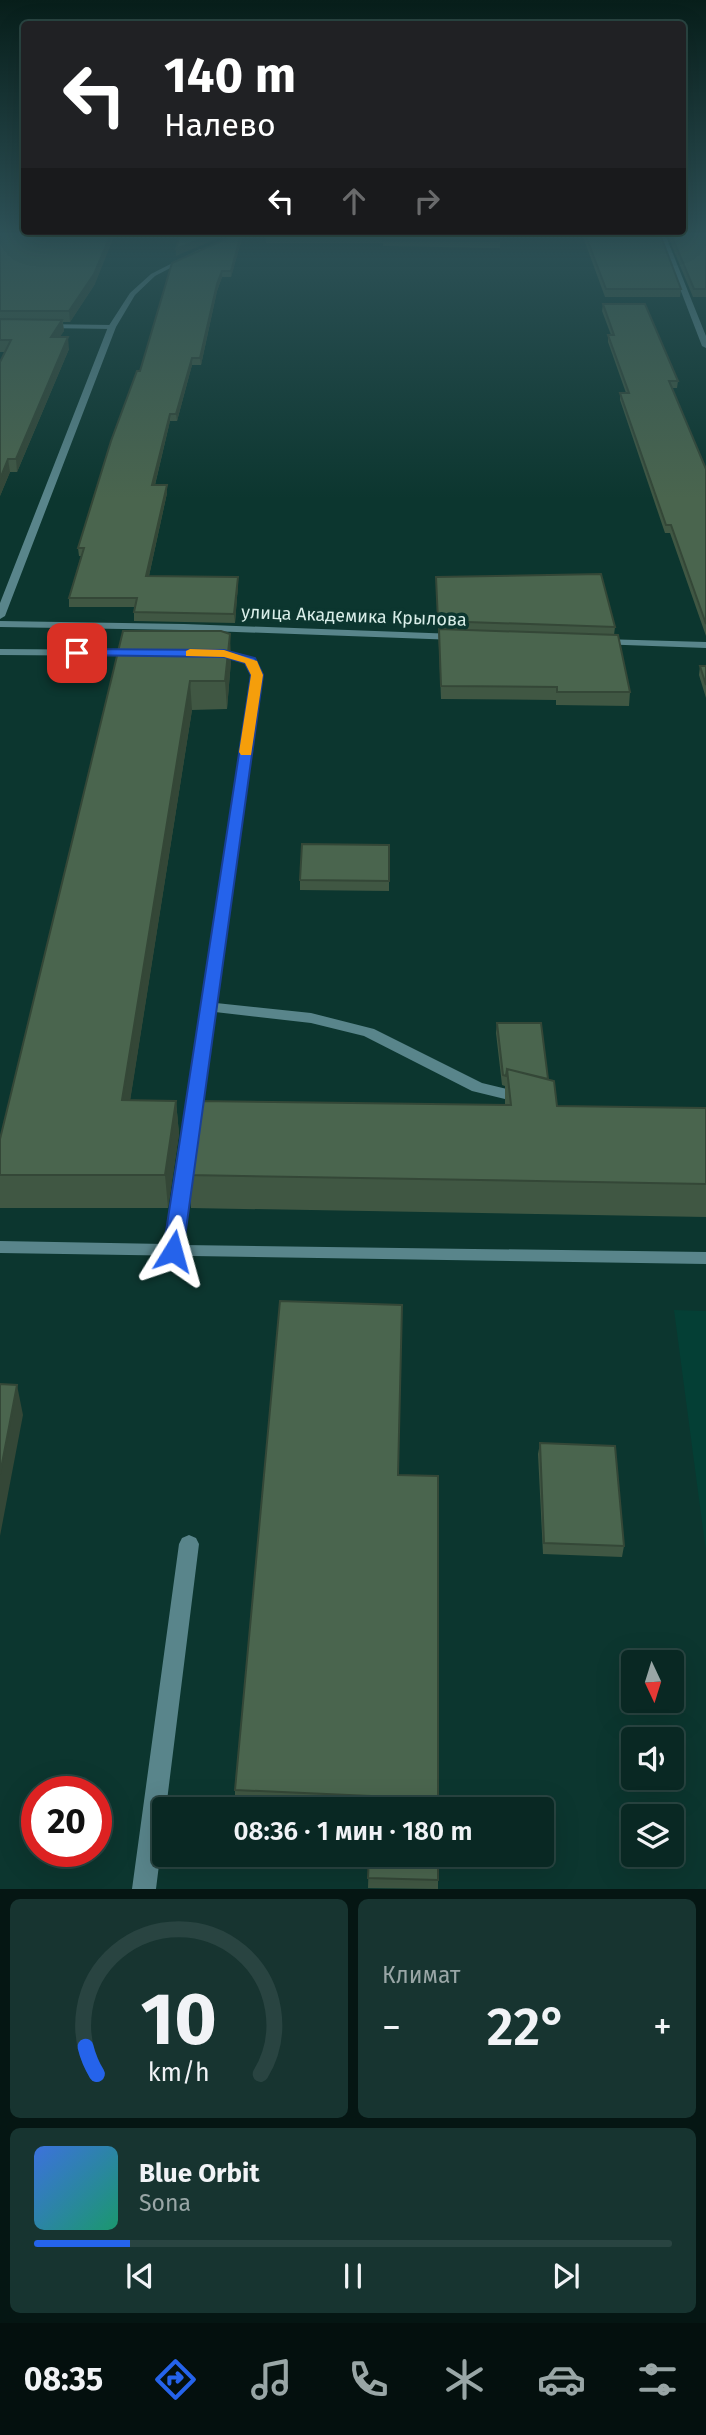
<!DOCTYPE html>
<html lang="ru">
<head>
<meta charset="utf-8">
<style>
  body { margin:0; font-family:"Fira Sans",sans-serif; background:#173430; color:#f1f3f6; height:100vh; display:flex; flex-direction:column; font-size:26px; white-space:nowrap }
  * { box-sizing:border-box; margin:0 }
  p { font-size:23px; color:#99a6a6 }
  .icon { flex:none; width:38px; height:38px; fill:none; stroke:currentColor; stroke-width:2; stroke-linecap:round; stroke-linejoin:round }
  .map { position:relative; height:1889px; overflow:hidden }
  .details { display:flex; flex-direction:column; gap:10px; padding:10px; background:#051613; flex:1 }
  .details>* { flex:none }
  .top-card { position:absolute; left:21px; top:21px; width:665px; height:214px; border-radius:7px; box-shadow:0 7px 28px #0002,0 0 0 2px #294441; background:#202124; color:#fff; overflow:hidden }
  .needle { width:46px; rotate:176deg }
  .fabs { position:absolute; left:621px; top:1650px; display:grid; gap:14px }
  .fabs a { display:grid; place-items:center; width:63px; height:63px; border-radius:7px; background:#092823; box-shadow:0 7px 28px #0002,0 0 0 2px #294441; font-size:35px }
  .speed { position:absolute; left:21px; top:1776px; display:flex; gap:14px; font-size:35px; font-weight:700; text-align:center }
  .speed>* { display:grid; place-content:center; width:91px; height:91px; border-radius:50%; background:#092823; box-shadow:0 7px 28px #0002,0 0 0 2px #294441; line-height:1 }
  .speed .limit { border:10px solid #d22; background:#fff; color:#111 }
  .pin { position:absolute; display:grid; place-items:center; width:60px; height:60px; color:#fff; margin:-30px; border-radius:14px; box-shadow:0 4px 10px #0006 }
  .me { position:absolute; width:77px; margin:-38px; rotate:8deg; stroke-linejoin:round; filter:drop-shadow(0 0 5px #0008) }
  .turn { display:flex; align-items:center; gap:24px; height:147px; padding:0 28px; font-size:32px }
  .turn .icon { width:91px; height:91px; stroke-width:2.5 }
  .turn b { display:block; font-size:49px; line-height:60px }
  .lanes { display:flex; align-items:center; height:66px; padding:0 28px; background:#0003; justify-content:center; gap:35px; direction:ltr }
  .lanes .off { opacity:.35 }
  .big { font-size:52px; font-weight:600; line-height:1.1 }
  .details .card { flex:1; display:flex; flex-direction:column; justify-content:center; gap:10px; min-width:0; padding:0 24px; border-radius:10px; background:#173430 }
  .details .dial { align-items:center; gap:0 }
  .dial svg { height:182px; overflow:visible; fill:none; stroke:#294441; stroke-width:7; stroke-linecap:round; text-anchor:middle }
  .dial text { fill:#f1f3f6; stroke:none }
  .song { display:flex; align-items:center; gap:21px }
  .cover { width:84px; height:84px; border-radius:10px; background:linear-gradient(135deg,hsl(220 70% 55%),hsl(160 70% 35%)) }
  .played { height:7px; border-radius:4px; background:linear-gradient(90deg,#2563eb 15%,#294441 15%) }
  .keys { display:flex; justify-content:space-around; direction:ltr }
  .heat { display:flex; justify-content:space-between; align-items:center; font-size:38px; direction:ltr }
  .details .tiles { flex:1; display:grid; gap:10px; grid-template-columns:1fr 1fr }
  .card:last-child { grid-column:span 2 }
  .trip { position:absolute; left:152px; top:1797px; width:402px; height:70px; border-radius:7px; background:#092823; box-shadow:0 7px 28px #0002,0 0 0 2px #294441; font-weight:600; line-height:70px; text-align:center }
  .dock { display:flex; height:112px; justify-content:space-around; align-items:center; background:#04100e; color:#99a6a6 }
  .dock .icon { width:49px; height:49px }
  .dock .current { color:#2563eb }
  .dock b { font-size:32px; color:#f1f3f6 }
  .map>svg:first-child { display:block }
</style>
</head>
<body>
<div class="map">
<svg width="706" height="1889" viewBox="0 0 706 1889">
  <rect width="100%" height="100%" fill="#0c362f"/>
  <!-- built -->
  <path fill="#043f35" d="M674 1310 706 1311V1552Z"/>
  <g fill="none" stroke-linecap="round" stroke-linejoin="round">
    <!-- service -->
    <path fill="#59858b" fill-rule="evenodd" d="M0 649 135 650 140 653 135 656 0 655Z
      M211 650H224L254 659 263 675 216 1003 311 1013 374 1029 482 1083 527 1094 529 1098 527 1102 521 1103 472 1091 364 1036 311 1023 215 1012 183 1245 706 1252V1264L0 1253V1241L165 1244 251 675 246 663 223 656 207 655 206 653Z
      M189 1535 196 1538 199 1544 156 1889H132L179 1544 182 1538Z"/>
    <!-- minor -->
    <path fill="#59858b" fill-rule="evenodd" d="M659 234H665L706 336V348L702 346Z
      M41 324 112 325 116 327 112 329 44 328 40 326Z
      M0 621 184 624 456 634 461 637 456 640 184 630 0 627Z
      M602 639 706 642V648L598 644V640Z"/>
    <!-- tertiary -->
    <path fill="#59858b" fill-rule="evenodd" d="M200 249 205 250 155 276 135 295 116 327 5 616 0 619V603L108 327 130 293 151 274Z"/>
  </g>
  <!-- wall -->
  <path fill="#405743" d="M0 234 95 284 70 322H63L64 331 59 337 69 349 17 472H10L0 496 5 352H0Z
    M498 234 500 241V248L383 246V243H266V236Z
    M582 234H660L681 289 680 297H605Z
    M667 234H706V297H693Z
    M242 238 231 277H222L217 291 201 365H192L177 421H170L155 485 167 493 149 576 238 577V585L235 623 134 621V612L135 607H69V598L81 556H79L78 548 140 371Z
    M603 304 678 381 677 388H672L706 469V636L670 533H665L620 400V393H626L608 342V335H611L602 311Z
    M436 577 615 627 614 635 630 692 629 706 556 705V700L441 699Z
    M123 631 231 661 227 709 192 710 130 1100 176 1101 179 1134 168 1208H0V1139Z
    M700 666H706V698L699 675Z
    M389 845V891L300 890V880Z
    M497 1023 548 1079 557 1106 706 1108V1217L191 1208 188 1175 505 1105V1086L502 1085 496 1033Z
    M540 1443 624 1546 622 1557 543 1554 538 1454Z
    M398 1475 370 1806 235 1801V1790Z
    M369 1855 438 1880V1889L368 1888Z"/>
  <!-- shaded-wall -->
  <path fill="#344737" d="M111 234H115L95 284 70 322 69 311Z
    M213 234H228L176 256V249Z
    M241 234 242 238 231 277V271Z
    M222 271V277L217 291 201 365 200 358 217 284Z
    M62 320 64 331 52 349 51 337Z
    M68 337 69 349 17 472 16 459Z
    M192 358V365L177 421 176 414Z
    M170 414V421L153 493 152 485Z
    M8 459 10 472 0 496V479Z
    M167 485V493L147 585 146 576Z
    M238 577V585L235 623 234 614Z
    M230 634 231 661 227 709 225 681Z
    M190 681 192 710 125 1133 122 1100Z
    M176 1101 179 1134 168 1208 165 1175Z
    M17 1385 23 1415 0 1536V1474Z"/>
  <!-- building -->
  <path fill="#4a654e" stroke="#344737" stroke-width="2" d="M0 234H111L94 274 69 311H0Z
    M180 234H213L176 249Z
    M237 234H241L231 271H222L217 284 200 358H192L176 414H170L152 485H167L146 576 238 577 234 614 134 612 137 598H69L84 548H78L111 441 137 371H140L172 263Z
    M269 234H498L500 241 383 240V236H266Z
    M585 234H660L681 289H606Z
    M671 234H706V289H694Z
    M603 304H645L678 381H669L706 469V624L671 525H666L620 393H629L608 335H614Z
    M0 319 62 320 51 337H68L16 459H8L0 479V362L11 340H0Z
    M601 574 615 627 438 621 436 577Z
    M439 629 618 635 630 692H557V687L441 686Z
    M123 631H221L230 634 225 681H190L122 1100 176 1101 165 1175H0V1139Z
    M700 666H706V685Z
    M302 844 389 845V881L300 880Z
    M497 1023H541L548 1079 507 1069 506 1076 503 1075Z
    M507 1069 554 1081 557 1106 706 1108V1184L188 1175 198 1101 511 1105Z
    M280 1301 402 1305 398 1475 438 1476V1810H370V1796L235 1790Z
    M0 1384 17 1385 0 1474Z
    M540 1443 615 1446 624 1546 544 1543Z
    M369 1855H438V1880L368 1878Z"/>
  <!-- sky -->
  <linearGradient id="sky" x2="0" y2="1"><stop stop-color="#071e1a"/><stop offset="0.47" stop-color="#2e5258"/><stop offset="1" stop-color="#2e5258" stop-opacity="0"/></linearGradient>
  <rect width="706" height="499" fill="url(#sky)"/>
  <!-- route -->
  <path fill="#2563eb" stroke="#184099" stroke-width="2" d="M77 649 224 650 255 658 263 675 183 1251 180 1256 173 1259 166 1256 163 1251 251 675 245 663 224 657 73 655V650Z"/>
  <!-- slow -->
  <path fill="#f59e0b" d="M190 649 224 650 257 661 263 675 251 755H241L239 752 251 675 245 663 224 657 186 656V651Z"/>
  <g text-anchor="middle" stroke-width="7" stroke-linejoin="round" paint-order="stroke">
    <!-- far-street labels -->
    <g font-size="18" fill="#d8ede8" stroke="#0c362f">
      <text transform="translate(354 616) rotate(2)" y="6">улица Академика Крылова</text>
    </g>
  </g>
</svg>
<div class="fabs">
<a><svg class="needle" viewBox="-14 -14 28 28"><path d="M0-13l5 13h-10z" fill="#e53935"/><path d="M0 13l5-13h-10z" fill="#99a6a6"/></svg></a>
<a><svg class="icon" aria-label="sound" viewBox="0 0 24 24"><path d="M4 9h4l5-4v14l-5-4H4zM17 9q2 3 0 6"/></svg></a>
<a><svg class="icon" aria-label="layers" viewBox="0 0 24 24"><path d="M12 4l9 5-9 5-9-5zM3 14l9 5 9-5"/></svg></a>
</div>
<div class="speed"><div class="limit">20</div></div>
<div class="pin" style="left:77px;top:653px;background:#d93025"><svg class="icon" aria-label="arrive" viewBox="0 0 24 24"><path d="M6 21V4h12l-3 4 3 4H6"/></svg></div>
<svg class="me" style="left:173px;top:1251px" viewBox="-20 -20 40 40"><path d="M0-17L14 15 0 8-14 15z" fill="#2563eb" stroke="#fff" stroke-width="4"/></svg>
<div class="trip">08:36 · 1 мин · 180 m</div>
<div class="top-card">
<div class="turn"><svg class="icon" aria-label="left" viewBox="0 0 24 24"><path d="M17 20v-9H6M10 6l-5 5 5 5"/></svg><div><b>140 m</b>Налево</div></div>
<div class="lanes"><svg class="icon" aria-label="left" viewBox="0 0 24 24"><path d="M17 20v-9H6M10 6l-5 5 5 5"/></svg><svg class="icon off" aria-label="ahead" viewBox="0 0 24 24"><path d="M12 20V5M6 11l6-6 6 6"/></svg><svg class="icon off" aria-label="right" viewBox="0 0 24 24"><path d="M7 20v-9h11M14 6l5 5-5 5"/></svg></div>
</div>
</div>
<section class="details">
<div class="tiles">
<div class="card dial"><svg viewBox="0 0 100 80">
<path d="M14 69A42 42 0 1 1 86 69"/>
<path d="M14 69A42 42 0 0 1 9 57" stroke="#2563eb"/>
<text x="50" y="56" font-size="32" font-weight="700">10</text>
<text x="50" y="72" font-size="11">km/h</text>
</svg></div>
<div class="card"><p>Климат</p>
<div class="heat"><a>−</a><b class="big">22°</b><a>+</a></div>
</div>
<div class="card">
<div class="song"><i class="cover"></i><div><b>Blue Orbit</b><p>Sona</p></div></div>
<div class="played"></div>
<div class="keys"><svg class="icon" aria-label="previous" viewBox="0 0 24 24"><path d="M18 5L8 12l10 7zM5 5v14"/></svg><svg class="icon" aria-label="pause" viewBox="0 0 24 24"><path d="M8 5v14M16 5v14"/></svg><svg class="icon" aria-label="next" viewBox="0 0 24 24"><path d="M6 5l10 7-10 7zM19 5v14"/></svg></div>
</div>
</div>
</section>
<nav class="dock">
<b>08:35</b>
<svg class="icon current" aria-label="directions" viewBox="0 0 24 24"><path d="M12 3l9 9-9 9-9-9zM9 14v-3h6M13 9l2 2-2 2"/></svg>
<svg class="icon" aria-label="music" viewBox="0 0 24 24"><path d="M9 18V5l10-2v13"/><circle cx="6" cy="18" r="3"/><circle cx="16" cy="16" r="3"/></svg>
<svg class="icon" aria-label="phone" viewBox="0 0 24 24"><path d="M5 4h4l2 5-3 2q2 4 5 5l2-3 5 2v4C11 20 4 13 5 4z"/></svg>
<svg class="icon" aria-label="climate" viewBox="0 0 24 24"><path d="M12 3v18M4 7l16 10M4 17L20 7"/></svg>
<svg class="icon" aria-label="car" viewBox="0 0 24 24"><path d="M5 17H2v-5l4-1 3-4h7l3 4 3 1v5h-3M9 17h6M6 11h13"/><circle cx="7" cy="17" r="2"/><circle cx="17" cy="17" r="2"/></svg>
<svg class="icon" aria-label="filters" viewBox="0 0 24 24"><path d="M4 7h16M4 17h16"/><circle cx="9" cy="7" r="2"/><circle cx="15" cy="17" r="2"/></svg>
</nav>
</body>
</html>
